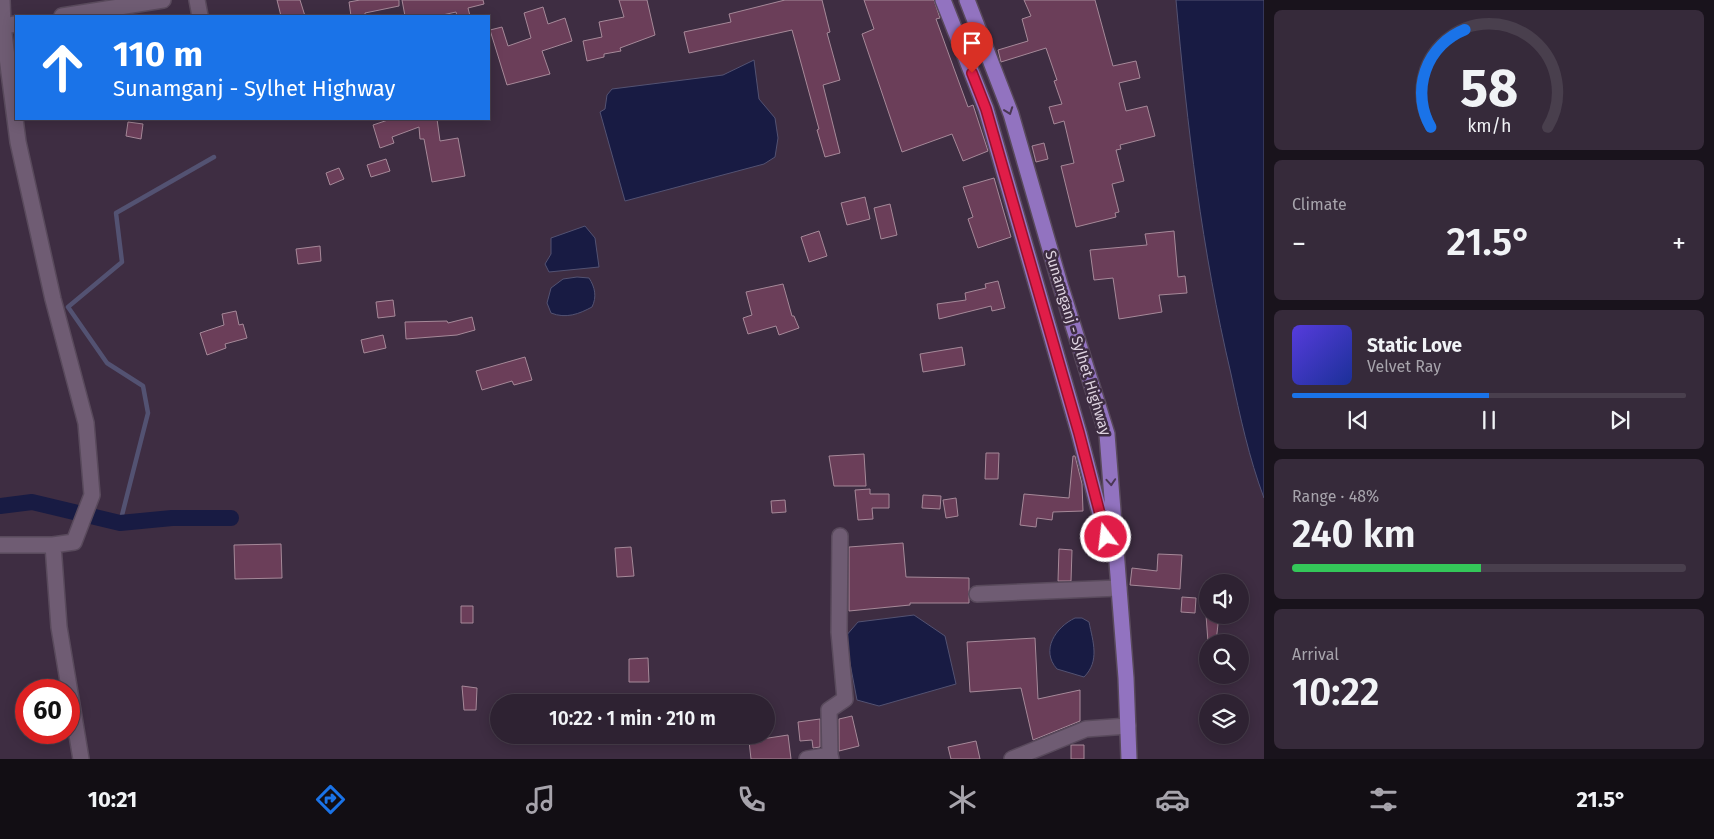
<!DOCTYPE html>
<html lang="en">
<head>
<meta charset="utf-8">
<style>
  body { margin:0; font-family:"Fira Sans",sans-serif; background:#362a3a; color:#f1f3f6; height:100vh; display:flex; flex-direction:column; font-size:19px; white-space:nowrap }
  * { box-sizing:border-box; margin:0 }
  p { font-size:16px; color:#a7a4ac }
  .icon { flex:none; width:28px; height:28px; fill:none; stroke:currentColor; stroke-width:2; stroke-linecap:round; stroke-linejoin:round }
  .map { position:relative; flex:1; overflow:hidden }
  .panel { display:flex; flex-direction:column; gap:10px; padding:10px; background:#19131c; width:450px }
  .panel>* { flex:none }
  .banner { position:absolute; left:15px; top:15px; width:475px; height:105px; border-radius:0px; box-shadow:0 2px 12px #0003,0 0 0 1px #493f4d; background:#1a73e8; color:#fff; overflow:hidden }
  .fabs { position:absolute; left:1199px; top:574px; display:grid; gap:10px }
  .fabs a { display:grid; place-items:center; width:50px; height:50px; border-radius:50%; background:#2e2232; box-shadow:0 2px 12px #0003,0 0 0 1px #493f4d; font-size:25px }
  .speed { position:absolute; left:15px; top:679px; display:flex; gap:10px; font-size:25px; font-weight:700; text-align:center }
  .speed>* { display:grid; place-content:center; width:65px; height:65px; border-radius:50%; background:#2e2232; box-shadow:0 2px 12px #0003,0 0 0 1px #493f4d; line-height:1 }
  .speed .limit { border:8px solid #d22; background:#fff; color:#111 }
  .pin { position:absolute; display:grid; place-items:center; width:42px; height:42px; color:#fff; margin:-51px -21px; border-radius:50% 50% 50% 0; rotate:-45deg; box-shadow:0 0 5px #0007 }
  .pin .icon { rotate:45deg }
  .me { position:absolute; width:55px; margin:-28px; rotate:345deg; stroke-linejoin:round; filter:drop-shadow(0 0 4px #0008) }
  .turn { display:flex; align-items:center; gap:18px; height:105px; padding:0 15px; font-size:22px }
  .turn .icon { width:65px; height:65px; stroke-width:2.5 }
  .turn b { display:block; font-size:35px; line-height:42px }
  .big { font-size:38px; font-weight:600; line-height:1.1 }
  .panel .tile { flex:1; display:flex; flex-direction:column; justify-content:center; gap:8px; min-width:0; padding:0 18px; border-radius:8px; background:#362a3a }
  .panel .dial { align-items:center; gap:0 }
  .dial svg { height:130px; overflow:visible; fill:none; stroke:#493f4d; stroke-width:7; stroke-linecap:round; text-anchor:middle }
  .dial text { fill:#f1f3f6; stroke:none }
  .song { display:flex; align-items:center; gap:15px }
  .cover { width:60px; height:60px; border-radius:8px; background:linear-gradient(135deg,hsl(250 70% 55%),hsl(230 70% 35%)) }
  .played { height:5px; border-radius:2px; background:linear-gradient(90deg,#1a73e8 50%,#493f4d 50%) }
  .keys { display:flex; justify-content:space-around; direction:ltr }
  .heat { display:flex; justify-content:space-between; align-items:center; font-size:28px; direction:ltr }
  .charge { height:8px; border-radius:4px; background:linear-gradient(90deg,#34c759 48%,#493f4d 0) }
  .trip { position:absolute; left:490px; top:694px; width:285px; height:50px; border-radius:25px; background:#2e2232; box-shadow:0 2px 12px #0003,0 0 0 1px #493f4d; font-weight:600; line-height:50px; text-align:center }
  .tabs { display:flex; height:80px; justify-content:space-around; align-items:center; background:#120e14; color:#a7a4ac }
  .tabs .icon { width:35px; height:35px }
  .tabs .current { color:#1a73e8 }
  .tabs b { font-size:22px; color:#f1f3f6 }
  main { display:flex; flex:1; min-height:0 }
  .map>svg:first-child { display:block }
</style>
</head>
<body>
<main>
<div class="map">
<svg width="1264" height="759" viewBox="0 0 1264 759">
  <rect width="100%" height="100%" fill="#3e2d42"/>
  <!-- water -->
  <path fill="#181b43" stroke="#535272" d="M1176 0H1264V498C1249 458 1240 416 1231 374 1202 251 1187 125 1176 0Z
    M754 60 759 99 775 118 778 138 775 157 764 164 625 201 600 112 605 109 607 95 612 89 723 75Z
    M585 226 595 238 599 267 549 272 545 264 551 254V238Z
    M577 277 589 278C595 287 597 297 592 307 579 314 566 319 551 313L547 303 551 288 563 279Z
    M914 615 945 636 956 684 879 706 857 700 845 637 858 622Z
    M1075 618H1082L1089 622C1093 642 1100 661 1084 677L1057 669C1040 650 1056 627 1075 618Z"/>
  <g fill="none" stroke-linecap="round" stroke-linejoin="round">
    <!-- stream -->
    <path stroke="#535272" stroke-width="4.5" d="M120 523 148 413 143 386 107 363 68 307 122 262 116 213 214 157"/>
    <!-- canal -->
    <path stroke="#181b43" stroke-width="16" d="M0 506 32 502 120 523 172 518H231"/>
  </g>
  <!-- building -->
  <path fill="#6b3e59" stroke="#a68999" d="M277 0H300L305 16H281Z
    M360 0H399V6L365 13V16H351L349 2Z
    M402 0H483L484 4 468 8 470 16H457L456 12 438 16H405Z
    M619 0H647L655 35 620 48 621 51 604 54V57L587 61 583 41 602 37 599 22 624 17Z
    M785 0H822L830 32 827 33 840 80 823 85 840 153 825 157 817 130 819 129 792 30 689 53 684 32 731 22 729 14Z
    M864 0H934L940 18 936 19 953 66 968 107 973 105 988 151 963 161 952 134 902 152 862 34 874 29Z
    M1024 0H1095L1113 66 1136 61 1140 78 1119 83 1126 111 1147 106 1155 136 1120 145 1121 149 1116 150 1124 181 1112 184 1119 212 1115 213 1116 217 1076 227 1061 166 1074 163 1064 121 1054 124 1049 107 1062 104 1054 81 1057 80 1046 48 1001 62 998 50 1028 41 1022 19 1031 16Z
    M543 7 548 24 565 18 572 41 542 51 550 74 507 85 490 30 502 27 508 46 531 38 524 13Z
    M391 119H437L440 141 458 138 465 176 432 182 424 139H420L419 127 392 137 394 143 380 148 373 125Z
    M128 122 143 124 141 139 126 136Z
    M1044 143 1048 159 1036 162 1032 146Z
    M386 159 390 171 371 177 367 165Z
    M339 168 344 179 330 185 326 173Z
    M994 178 1011 237 978 248 968 219 973 217 963 187Z
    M865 197 870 219 847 225 841 203Z
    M890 204 897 235 881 239 874 208Z
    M819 231 827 256 809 262 801 237Z
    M1174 231 1178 277 1185 276 1187 293 1159 295 1162 312 1119 319 1113 278 1094 280 1090 250 1147 245 1145 234Z
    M320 246 321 261 298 264 296 249Z
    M998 281 1005 308 992 311 991 306 939 319 937 304 966 300 965 293 986 288 985 284Z
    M783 284 792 316H794L799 328 779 335 776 326 748 334 743 318 752 315 746 292Z
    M393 300 395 316 378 318 376 302Z
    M236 311 239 325 243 324 247 338 225 344 226 348 207 355 200 333 224 325 222 314Z
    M472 317 475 330 457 335 406 339 405 322 447 321 448 323Z
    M383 335 386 348 364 353 361 340Z
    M962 347 965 365 923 372 920 354Z
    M525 357 532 380 514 385 512 381 482 390 476 371Z
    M986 453H999L998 479H985Z
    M864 454 866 486H834L829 456Z
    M1073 456H1075L1082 484 1083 511 1053 512 1052 520 1037 518 1036 527 1020 525 1024 494 1069 498Z
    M870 489V494H889V508H872L873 519 858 520 855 490Z
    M923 495 941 496 940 509 922 508Z
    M956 498 958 516 946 518 943 500Z
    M785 500 786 512 772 513 771 501Z
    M903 543 906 577 969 578V603H910V605L849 611V547Z
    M281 544 282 578 235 579 234 545Z
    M631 547 634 576 617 577 615 548Z
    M1059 549 1072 550 1071 581H1058Z
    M1158 554 1182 555 1180 589 1130 585 1132 568 1157 571Z
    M1182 597 1196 598 1195 613 1181 612Z
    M461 606H473V623H461Z
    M1206 615H1219L1216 642H1208Z
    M1035 638 1038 699 1080 690V721L1033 740 1021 688 970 692 967 642Z
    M648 658 649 682H629V659Z
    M462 686 477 688 476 710H464Z
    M852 716 859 746 839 751V719Z
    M820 719V747L813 748 812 740 800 741 798 722Z
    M788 735 791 759H751L749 741Z
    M976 741 980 759H951L948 747Z
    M1071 745H1084V759H1071Z"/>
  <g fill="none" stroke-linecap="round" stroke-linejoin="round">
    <defs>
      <path id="minor" d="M2 0 3 26
        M197 0 200 16
        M62 16 163 0
        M16 24 3 26 18 142 53 299 86 423 92 495 74 542 53 545
        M0 545H53L59 627 81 759
        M977 594 1119 588
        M830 755 829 710 845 699 839 632 840 536
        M807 759 830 755 831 759
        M1012 759 1086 729 1128 726"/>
      <path id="major" d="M943 0 986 109 1079 433 1109 549
        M967 0 1011 114 1060 284 1107 434 1126 678 1129 759"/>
    </defs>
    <!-- minor casing -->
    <use href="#minor" stroke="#594a5c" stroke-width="18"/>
    <!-- major casing -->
    <use href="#major" stroke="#594a5c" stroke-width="18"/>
    <!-- minor -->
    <use href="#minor" stroke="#6f5c73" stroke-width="15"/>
    <!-- major -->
    <use href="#major" stroke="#9273c0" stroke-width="15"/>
  </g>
  <!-- one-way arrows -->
  <defs><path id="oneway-chevron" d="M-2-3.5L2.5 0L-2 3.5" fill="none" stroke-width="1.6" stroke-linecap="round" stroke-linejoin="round" transform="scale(1.25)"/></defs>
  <g stroke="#4b3855">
    <use href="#oneway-chevron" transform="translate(1009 111) rotate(70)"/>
    <use href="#oneway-chevron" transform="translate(1111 482) rotate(86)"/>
  </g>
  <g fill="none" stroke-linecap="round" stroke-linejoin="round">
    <defs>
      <path id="route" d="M972 73 986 109 1079 433 1106 537"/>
    </defs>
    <!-- route casing -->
    <use href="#route" stroke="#92132f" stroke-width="12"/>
    <!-- route -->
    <use href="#route" stroke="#e11d48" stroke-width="9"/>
  </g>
  <g text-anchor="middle" stroke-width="5" stroke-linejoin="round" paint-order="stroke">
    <!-- street labels -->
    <g font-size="15" fill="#ded3e0" stroke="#3e2d42">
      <text transform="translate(1078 343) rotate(73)" y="5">Sunamganj - Sylhet Highway</text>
    </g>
  </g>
</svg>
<div class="fabs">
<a><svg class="icon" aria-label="sound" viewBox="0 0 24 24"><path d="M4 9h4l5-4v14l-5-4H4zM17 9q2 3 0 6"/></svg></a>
<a><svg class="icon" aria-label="search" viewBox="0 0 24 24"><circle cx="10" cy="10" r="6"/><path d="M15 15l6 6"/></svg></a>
<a><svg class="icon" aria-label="layers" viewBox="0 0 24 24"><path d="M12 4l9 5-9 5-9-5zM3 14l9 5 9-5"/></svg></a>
</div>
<div class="speed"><div class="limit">60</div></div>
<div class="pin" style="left:972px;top:73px;background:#d93025"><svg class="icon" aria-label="arrive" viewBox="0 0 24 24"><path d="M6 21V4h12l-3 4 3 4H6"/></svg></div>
<svg class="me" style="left:1106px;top:537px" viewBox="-20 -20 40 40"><circle r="17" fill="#e11d48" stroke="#fff" stroke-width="3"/><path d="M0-11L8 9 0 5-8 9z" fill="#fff"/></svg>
<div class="trip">10:22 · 1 min · 210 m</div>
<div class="banner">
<div class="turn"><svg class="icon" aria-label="ahead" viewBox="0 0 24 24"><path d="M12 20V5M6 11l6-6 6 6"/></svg><div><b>110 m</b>Sunamganj - Sylhet Highway</div></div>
</div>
</div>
<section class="panel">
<div class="tile dial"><svg viewBox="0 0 100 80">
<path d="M14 69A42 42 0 1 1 86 69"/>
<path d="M14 69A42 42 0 0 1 35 9" stroke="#1a73e8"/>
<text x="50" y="56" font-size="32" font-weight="700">58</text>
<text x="50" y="72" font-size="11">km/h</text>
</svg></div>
<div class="tile"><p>Climate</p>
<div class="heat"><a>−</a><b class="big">21.5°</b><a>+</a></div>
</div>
<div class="tile">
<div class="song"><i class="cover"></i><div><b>Static Love</b><p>Velvet Ray</p></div></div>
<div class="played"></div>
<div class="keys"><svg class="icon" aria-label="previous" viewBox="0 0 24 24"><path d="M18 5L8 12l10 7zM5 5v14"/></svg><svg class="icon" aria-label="pause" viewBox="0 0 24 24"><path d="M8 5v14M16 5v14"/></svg><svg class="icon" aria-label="next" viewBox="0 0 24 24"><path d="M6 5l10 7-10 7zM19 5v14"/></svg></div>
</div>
<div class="tile"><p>Range · 48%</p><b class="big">240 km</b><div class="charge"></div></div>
<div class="tile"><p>Arrival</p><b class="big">10:22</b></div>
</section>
</main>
<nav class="tabs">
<b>10:21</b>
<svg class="icon current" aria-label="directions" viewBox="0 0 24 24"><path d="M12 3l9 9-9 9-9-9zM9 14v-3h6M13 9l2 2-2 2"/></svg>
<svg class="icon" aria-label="music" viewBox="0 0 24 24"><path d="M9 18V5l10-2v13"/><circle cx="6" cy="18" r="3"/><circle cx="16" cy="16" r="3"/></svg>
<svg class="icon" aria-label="phone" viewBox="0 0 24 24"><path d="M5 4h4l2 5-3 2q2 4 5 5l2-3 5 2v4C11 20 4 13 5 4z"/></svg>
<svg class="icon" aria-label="climate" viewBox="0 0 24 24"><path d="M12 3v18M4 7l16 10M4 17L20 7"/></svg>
<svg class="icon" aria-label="car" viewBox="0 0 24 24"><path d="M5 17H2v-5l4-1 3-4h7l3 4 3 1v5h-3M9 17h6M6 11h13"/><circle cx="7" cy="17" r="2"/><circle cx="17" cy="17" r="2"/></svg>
<svg class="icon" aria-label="filters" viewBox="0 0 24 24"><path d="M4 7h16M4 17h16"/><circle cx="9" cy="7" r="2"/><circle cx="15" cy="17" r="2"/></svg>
<b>21.5°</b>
</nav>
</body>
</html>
